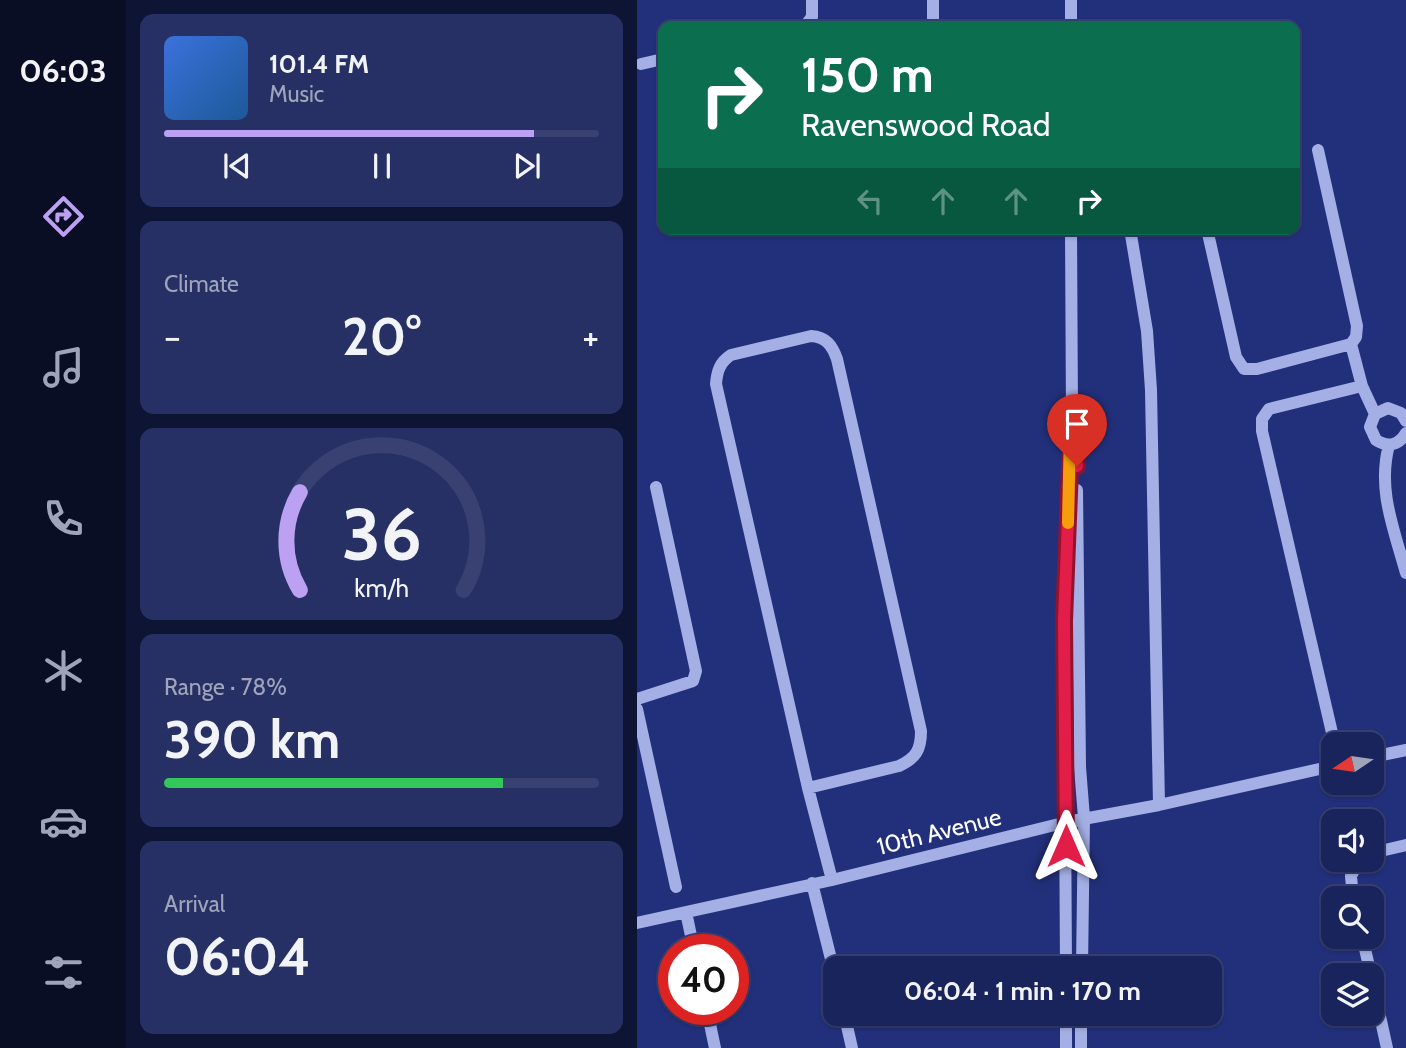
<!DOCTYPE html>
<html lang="en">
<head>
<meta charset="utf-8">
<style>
  body { margin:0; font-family:Cabin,sans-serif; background:#273065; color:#f1f3f6; height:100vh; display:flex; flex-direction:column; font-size:26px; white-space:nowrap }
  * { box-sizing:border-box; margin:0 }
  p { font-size:23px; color:#9fa4bb }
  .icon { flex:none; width:38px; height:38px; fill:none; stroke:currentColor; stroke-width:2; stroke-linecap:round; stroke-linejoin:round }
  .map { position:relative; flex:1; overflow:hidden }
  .side { display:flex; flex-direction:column; gap:14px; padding:14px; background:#0e1433; width:511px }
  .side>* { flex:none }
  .hud { position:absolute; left:21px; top:21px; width:642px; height:214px; border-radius:14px; box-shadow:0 2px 5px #0004,0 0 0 2px #384172; background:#0b6e4f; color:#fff; overflow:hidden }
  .needle { width:46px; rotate:257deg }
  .controls { position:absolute; left:684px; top:732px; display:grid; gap:14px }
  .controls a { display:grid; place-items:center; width:63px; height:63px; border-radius:14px; background:#1a245c; box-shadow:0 2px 5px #0004,0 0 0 2px #384172; font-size:35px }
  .speed { position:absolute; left:21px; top:934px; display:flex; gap:14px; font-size:35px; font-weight:700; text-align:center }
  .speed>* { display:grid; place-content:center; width:91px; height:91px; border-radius:50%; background:#1a245c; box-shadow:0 2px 5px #0004,0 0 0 2px #384172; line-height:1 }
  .speed .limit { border:10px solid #d22; background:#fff; color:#111 }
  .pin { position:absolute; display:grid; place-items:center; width:60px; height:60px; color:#fff; margin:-72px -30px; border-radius:50% 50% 50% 0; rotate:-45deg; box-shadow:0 0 7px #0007 }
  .pin .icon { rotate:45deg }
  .me { position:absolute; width:77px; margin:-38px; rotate:0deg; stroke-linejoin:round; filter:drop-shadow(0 0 5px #0008) }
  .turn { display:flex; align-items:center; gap:24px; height:147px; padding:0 28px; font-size:32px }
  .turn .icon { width:91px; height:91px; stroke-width:2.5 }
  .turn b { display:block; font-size:49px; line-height:60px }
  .lanes { display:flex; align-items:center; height:66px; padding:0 28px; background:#0003; justify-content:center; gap:35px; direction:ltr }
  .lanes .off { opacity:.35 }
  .big { font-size:52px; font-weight:700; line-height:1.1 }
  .side .tile { flex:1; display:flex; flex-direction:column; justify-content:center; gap:10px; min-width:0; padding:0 24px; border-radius:14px; background:#273065 }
  .side .dial { align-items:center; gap:0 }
  .dial svg { height:182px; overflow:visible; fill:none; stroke:#384172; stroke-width:7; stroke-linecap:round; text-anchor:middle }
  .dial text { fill:#f1f3f6; stroke:none }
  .song { display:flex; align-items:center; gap:21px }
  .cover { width:84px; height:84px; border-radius:10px; background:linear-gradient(135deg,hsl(220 70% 55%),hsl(210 70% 35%)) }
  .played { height:7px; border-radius:4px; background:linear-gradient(90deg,#bca0f2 85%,#384172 85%) }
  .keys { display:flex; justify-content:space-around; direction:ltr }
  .heat { display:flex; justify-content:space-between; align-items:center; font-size:38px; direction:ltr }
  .charge { height:10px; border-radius:5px; background:linear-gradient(90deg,#34c759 78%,#384172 0) }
  .trip { position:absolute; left:186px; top:956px; width:399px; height:70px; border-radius:14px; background:#1a245c; box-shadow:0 2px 5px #0004,0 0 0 2px #384172; font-weight:700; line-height:70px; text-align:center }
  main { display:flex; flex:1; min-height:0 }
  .dock { display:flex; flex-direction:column; width:126px; justify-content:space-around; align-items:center; background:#0a0e25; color:#9fa4bb }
  .dock .icon { width:49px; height:49px }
  .dock .active { color:#bca0f2 }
  .dock b { font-size:32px; color:#f1f3f6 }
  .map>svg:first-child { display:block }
</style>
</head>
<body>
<main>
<nav class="dock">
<b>06:03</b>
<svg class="icon active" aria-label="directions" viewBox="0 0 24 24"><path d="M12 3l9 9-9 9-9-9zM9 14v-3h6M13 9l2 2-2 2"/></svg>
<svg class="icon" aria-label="music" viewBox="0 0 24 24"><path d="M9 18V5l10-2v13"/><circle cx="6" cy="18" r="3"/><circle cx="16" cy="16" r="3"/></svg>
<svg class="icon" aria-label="phone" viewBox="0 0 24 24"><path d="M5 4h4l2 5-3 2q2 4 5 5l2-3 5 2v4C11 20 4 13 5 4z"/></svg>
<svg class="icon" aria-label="climate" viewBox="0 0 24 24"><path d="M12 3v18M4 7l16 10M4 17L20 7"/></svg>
<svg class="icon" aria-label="car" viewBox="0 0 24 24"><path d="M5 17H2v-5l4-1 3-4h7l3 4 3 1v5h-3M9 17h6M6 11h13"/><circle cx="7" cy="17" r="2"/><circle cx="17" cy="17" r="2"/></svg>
<svg class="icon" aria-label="filters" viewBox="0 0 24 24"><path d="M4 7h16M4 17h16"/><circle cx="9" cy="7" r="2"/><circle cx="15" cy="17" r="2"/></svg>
</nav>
<section class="side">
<div class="tile">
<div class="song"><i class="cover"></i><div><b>101.4 FM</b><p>Music</p></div></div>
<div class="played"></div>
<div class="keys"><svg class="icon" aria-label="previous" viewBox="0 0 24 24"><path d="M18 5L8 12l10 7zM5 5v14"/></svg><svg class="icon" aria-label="pause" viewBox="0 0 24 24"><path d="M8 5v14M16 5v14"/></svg><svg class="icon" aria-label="next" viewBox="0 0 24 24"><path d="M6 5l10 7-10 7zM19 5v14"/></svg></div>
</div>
<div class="tile"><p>Climate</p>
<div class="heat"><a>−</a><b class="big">20°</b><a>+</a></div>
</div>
<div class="tile dial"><svg viewBox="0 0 100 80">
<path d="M14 69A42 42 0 1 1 86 69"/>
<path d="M14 69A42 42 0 0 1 14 26" stroke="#bca0f2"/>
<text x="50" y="56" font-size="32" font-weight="700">36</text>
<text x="50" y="72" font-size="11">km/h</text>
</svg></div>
<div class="tile"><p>Range · 78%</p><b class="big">390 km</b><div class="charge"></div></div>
<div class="tile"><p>Arrival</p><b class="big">06:04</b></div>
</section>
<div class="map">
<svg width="769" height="1048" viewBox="0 0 769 1048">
  <rect width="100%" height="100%" fill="#22307b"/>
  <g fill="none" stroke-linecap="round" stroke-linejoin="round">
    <!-- minor -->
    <path stroke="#a4b0e5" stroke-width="12" d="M296 0V26
      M168 26 175 17V0
      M434 26V0
      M4 64 26 59
      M493 229 510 331 514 390 522 805
      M570 229 599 357 607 369H620L714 344 719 337 720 326 681 150
      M714 344 725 386 738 414
      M769 421 764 413 751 408 738 414 733 427 739 440C751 448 762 445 769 433
      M752 445C740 490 757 529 769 573
      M440 490 443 767 447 818 445 968
      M0 699 56 681 59 671 19 487
      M0 709 39 887
      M696 737 625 431V419L632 409 725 386
      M735 757 769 750
      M171 788 262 766C279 758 284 750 284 731L200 359C195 345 189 337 174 336L94 355C83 362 80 371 79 384L171 788 195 880
      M735 853 769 845
      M175 883 198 975
      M716 898 714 876 723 859
      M49 912 57 950
      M0 923 195 880 430 822 522 805 696 766
      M725 936 734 975
      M429 968 427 621 435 416 434 229
      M735 980 750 1048
      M70 1010 78 1048
      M207 1013 215 1048
      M429 1048V1013
      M444 1048V1013"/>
  </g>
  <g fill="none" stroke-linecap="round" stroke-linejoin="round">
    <defs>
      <path id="route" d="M429 846 427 621 435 416 440 466"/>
    </defs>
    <!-- route casing -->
    <use href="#route" stroke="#92132f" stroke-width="18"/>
    <!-- route -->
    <use href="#route" stroke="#e11d48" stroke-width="12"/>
    <!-- slow -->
    <path stroke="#f59e0b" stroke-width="12" d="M431 523 433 428"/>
  </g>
  <g text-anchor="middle" stroke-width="7" stroke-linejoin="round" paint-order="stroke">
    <!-- street labels -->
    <g font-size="24" fill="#fff" stroke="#22307b">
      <text transform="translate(302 832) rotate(-14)" y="8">10th Avenue</text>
    </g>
  </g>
</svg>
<div class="controls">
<a><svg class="needle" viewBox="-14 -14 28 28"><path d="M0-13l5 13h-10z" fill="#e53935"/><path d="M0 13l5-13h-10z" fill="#9fa4bb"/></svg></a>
<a><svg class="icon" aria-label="sound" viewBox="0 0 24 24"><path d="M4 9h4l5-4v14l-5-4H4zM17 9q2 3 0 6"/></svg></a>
<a><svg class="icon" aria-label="search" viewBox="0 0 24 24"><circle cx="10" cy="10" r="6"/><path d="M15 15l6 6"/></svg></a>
<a><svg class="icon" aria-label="layers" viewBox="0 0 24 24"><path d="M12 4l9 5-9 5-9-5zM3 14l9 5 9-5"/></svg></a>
</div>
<div class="speed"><div class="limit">40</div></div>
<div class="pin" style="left:440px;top:466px;background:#d93025"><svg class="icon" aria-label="arrive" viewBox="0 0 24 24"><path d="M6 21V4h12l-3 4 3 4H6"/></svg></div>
<svg class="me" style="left:429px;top:846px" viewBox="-20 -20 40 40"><path d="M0-17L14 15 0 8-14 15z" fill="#e11d48" stroke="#fff" stroke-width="4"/></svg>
<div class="trip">06:04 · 1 min · 170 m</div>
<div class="hud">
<div class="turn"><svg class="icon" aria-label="right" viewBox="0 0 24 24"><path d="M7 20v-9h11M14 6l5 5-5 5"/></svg><div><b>150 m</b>Ravenswood Road</div></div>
<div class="lanes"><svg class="icon off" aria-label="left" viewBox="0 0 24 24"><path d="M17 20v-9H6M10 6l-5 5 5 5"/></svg><svg class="icon off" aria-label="ahead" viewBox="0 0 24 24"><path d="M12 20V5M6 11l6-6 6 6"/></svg><svg class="icon off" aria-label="ahead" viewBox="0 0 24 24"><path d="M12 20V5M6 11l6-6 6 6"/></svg><svg class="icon" aria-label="right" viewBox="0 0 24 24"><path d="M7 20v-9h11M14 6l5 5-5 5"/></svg></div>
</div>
</div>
</main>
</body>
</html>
